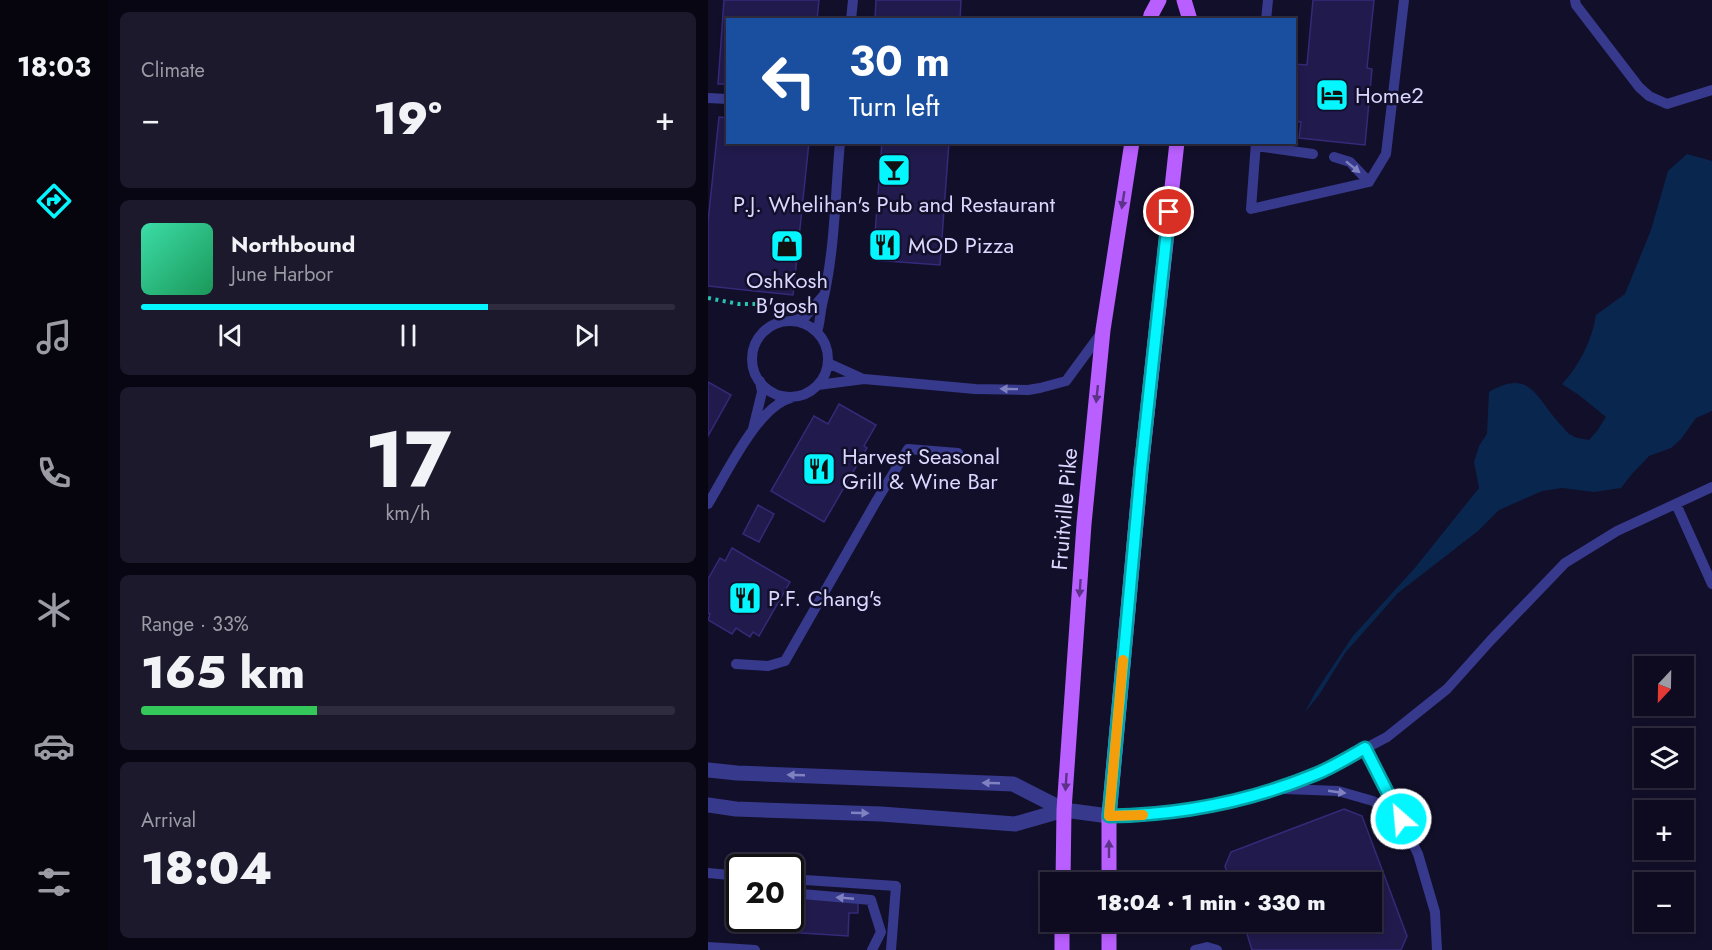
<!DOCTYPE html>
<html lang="en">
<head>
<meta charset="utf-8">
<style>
  body { margin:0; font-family:Jost,sans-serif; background:#1c192d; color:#f1f3f6; height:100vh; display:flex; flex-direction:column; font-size:22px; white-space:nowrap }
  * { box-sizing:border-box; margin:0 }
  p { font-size:20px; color:#9b9ba5 }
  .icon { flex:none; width:33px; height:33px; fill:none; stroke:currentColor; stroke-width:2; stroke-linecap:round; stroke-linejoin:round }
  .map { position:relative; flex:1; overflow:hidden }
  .details { display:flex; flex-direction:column; gap:12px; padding:12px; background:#080612; width:600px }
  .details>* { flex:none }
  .top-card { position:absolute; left:18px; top:18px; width:570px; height:126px; border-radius:0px; box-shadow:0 3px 9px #0003,0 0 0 2px #2e2b3e; background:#1a4fa0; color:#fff; overflow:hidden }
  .needle { width:39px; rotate:202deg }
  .fabs { position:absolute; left:926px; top:656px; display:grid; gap:12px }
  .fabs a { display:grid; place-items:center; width:60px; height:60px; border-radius:0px; background:#0e0b20; box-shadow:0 3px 9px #0003,0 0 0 2px #2e2b3e; font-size:30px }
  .speed { position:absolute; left:18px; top:854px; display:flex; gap:12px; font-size:30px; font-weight:700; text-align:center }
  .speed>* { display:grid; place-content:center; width:78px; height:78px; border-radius:50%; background:#0e0b20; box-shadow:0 3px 9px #0003,0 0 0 2px #2e2b3e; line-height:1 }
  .speed .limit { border:3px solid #111; border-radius:9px; background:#fff; color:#111 }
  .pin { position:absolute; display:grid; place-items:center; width:51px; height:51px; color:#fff; margin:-26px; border:3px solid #fff; border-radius:50%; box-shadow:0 2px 6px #0007 }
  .me { position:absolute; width:66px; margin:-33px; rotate:333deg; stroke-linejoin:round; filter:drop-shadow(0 0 4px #0008) }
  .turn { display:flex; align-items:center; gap:21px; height:126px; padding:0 24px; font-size:27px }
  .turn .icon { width:78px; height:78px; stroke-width:2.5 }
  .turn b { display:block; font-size:42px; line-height:51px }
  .big { font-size:45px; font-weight:800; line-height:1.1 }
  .details .widget { flex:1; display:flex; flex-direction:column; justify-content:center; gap:9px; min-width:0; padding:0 21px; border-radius:9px; background:#1c192d }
  .details .dial { align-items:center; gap:0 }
  .dial b { font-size:78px; line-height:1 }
  .song { display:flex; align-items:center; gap:18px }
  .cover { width:72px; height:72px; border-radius:9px; background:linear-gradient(135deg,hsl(160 70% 55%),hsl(150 70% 35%)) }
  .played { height:6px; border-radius:3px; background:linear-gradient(90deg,#04f6ff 65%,#2e2b3e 65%) }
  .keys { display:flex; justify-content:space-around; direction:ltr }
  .heat { display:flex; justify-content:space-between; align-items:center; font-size:33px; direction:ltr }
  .charge { height:9px; border-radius:4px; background:linear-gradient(90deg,#34c759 33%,#2e2b3e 0) }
  .trip { position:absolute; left:332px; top:872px; width:342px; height:60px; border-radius:0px; background:#0e0b20; box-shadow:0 3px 9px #0003,0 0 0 2px #2e2b3e; font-weight:800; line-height:60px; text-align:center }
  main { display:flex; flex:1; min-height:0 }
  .tab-bar { display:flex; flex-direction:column; width:108px; justify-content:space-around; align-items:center; background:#06040d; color:#9b9ba5 }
  .tab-bar .icon { width:42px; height:42px }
  .tab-bar .selected { color:#04f6ff }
  .tab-bar b { font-size:27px; color:#f1f3f6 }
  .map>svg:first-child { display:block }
</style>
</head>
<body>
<main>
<nav class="tab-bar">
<b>18:03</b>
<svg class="icon selected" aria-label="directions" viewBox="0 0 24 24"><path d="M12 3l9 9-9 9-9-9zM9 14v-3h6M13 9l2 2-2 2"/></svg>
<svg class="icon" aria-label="music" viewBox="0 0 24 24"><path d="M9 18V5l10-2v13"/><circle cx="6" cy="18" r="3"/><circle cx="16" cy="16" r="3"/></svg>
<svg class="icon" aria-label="phone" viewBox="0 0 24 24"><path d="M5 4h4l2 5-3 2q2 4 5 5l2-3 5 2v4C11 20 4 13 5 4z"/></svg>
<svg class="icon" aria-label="climate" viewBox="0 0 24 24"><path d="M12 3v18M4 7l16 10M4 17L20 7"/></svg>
<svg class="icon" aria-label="car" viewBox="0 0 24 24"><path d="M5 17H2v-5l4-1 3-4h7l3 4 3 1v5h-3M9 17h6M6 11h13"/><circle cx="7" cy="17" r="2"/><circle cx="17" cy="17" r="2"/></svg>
<svg class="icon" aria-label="filters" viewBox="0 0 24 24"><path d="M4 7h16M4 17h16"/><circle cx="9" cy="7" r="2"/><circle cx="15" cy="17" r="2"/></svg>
</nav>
<section class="details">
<div class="widget"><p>Climate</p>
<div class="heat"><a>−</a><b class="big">19°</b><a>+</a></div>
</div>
<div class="widget">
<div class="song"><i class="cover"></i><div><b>Northbound</b><p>June Harbor</p></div></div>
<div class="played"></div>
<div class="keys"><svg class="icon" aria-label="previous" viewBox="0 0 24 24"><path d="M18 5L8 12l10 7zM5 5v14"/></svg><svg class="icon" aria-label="pause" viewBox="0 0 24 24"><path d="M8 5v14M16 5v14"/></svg><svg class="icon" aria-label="next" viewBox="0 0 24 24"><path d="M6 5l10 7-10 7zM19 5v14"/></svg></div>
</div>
<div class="widget dial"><b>17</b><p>km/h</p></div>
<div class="widget"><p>Range · 33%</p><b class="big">165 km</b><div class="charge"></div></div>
<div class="widget"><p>Arrival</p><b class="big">18:04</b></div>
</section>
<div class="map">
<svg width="1004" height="950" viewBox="0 0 1004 950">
  <rect width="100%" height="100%" fill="#120f2a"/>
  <!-- water -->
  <path fill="#09274e" d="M979 154 1004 161V411L988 418 973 439 963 448 941 456 924 474 913 488 886 492 854 488 834 491 791 510 770 531 690 593 637 653 611 695 597 712 607 693 645 636 706 569 771 488 766 462 771 446 779 434 781 392C823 367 828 399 853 425 856 428 859 433 863 435 867 438 875 439 881 440L889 431 898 417 871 395 854 384C871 366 884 341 888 315L917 294 943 230 960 171Z"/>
  <!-- building -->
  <path fill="#211a4c" stroke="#352a79" stroke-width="1.5" d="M16 0H111L109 20H20V84H10Z
    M168 0H253L252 20H167Z
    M605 0H666L659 68 664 69 657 145 591 138 593 122 586 121V64L599 65Z
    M11 117 20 118V142H101L85 295 0 286V222Z
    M174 142H241L232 265 165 260Z
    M0 382 23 395 0 436Z
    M131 404 168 425 156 446 159 448 116 522 63 491 106 416 120 424Z
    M50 505 66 514 51 542 35 534Z
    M24 548 82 582 51 636 45 632 42 637 28 628 24 634 0 620 2 614 0 613V579L12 558 17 561Z
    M636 809 654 816 699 936 693 950H544L535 921H663V882H522L517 866 523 852Z
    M31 893 32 918H82V896L150 900V913H141L140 936 29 929Z"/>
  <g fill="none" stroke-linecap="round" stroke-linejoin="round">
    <!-- path -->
    <path stroke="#28c2af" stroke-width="4" stroke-dasharray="3 4.5" stroke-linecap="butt" d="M0 298 31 304H88"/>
    <!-- service -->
    <path stroke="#37398c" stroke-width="10" d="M867 0 868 5 931 87 941 96 959 104 1004 90
      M143 20 145 0
      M558 20 560 0
      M0 98 20 99
      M548 142 543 209 661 182 678 154 696 0
      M548 146 605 154
      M626 157 642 162 661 182
      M84 321 97 317 115 296
      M44 359a38 38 0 1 1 76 0a38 38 0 1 1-76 0Z
      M109 332C112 323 112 314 114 305 127 252 127 197 132 142
      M120 363 153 378
      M110 385 156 379 267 389 320 390 332 388 358 381 394 332
      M45 429 54 392 52 381
      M0 504C18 475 49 407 83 398
      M968 504 1004 584
      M28 664 60 666 77 661 169 500 200 449 250 453
      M657 748 710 854 727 912 729 950
      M577 789 630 791 665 801 693 819
      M401 816H426L472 811 538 798 571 789 611 773 679 737 739 689 783 640 857 563 909 531 1004 487
      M0 873 32 876
      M82 879 188 886 183 950
      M82 893 163 900 173 932 164 950
      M0 947 47 950
      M487 950 499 947 509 950"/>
    <!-- minor -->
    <path stroke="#37398c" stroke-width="15" d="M0 770 29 773 305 784 356 810 401 816
      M0 805 28 809 173 814 307 824 356 810"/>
    <!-- primary -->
    <path stroke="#b95fff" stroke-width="15" d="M476 0 482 20
      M442 20 443 15 451 0
      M355 882 356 810 376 524 395 330 424 142
      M401 882V816L433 469 469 142
      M354 950V921
      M401 950V921"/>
  </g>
  <!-- one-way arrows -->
  <defs><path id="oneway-solid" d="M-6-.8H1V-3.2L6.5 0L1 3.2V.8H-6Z" transform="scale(1.5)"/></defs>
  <g fill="#8081c0">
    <use href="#oneway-solid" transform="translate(645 167) rotate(39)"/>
    <use href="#oneway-solid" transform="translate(301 389) rotate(-179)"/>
    <use href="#oneway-solid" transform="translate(88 775) rotate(-178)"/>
    <use href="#oneway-solid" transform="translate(283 783) rotate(-178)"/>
    <use href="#oneway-solid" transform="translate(629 792) rotate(8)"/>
    <use href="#oneway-solid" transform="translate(152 813) rotate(2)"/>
    <use href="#oneway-solid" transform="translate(137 898) rotate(-175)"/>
  </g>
  <g fill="#5d338a">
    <use href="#oneway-solid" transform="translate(415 200) rotate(99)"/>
    <use href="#oneway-solid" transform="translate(389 394) rotate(96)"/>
    <use href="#oneway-solid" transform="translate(372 588) rotate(94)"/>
    <use href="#oneway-solid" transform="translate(358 782) rotate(94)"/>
    <use href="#oneway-solid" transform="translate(401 849) rotate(-90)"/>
  </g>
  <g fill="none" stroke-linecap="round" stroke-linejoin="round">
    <defs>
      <path id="route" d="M461 212 433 469 401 816C471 815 543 801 608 774 625 767 641 757 657 748L693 819"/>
    </defs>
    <!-- route casing -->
    <use href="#route" stroke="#03a0a6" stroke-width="15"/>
    <!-- route -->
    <use href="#route" stroke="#04f6ff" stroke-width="10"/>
    <!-- slow -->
    <path stroke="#f59e0b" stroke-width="10" d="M415 660 401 816 435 815"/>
  </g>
  <!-- icons -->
  <defs>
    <symbol id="hotel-square" viewBox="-11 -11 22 22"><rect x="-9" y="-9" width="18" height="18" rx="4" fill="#04f6ff" stroke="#120f2a"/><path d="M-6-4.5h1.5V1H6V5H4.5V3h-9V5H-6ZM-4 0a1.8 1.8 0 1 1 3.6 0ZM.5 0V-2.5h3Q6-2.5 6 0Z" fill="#111"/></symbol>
    <symbol id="bar-square" viewBox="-11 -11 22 22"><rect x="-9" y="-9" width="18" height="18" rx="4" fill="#04f6ff" stroke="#120f2a"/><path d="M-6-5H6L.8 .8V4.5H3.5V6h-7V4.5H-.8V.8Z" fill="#111"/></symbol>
    <symbol id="restaurant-square" viewBox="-11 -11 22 22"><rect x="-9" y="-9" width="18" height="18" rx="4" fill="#04f6ff" stroke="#120f2a"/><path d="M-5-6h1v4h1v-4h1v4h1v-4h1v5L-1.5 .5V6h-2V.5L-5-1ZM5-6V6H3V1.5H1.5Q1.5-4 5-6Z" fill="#111"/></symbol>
    <symbol id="shop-square" viewBox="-11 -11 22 22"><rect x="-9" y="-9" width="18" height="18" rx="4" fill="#04f6ff" stroke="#120f2a"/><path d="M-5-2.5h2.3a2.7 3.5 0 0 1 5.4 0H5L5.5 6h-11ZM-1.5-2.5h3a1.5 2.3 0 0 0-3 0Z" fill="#111"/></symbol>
  </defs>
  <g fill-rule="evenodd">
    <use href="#hotel-square" x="605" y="76" width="38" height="38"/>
    <use href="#bar-square" x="167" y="151" width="38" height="38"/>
    <use href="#restaurant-square" x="158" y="226" width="38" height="38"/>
    <use href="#shop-square" x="60" y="227" width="38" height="38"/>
    <use href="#restaurant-square" x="92" y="450" width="38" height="38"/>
    <use href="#restaurant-square" x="18" y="579" width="38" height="38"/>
  </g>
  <g text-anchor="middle" stroke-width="5" stroke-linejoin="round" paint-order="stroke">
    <!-- poi labels -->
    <g font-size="22" fill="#dad8ff" stroke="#120f2a" text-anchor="start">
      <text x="647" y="103">Home2</text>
      <text x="186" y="212" text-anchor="middle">P.J. Whelihan's Pub and Restaurant</text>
      <text x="200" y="253">MOD Pizza</text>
      <text x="79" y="288" text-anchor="middle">OshKosh<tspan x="79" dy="25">B'gosh</tspan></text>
      <text x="134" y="464">Harvest Seasonal<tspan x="134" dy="25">Grill &amp; Wine Bar</tspan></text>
      <text x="60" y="606">P.F. Chang's</text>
    </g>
    <!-- street labels -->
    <g font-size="22" fill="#dad8ff" stroke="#120f2a">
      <text transform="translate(356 509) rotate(-85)" y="8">Fruitville Pike</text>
    </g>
  </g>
</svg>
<div class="fabs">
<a><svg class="needle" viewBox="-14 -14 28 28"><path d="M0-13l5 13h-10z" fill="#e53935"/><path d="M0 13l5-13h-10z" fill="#9b9ba5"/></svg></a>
<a><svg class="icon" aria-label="layers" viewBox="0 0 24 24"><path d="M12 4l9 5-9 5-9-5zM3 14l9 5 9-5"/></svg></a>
<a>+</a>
<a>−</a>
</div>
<div class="speed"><div class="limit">20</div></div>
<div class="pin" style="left:461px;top:212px;background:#d93025"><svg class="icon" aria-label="arrive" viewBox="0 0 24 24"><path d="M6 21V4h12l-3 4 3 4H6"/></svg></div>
<svg class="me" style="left:693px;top:819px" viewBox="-20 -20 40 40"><circle r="17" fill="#04f6ff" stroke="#fff" stroke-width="3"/><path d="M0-11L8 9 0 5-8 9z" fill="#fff"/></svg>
<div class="trip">18:04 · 1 min · 330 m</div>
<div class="top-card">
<div class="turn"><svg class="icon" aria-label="left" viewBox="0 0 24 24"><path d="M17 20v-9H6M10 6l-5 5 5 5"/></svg><div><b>30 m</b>Turn left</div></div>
</div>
</div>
</main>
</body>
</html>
